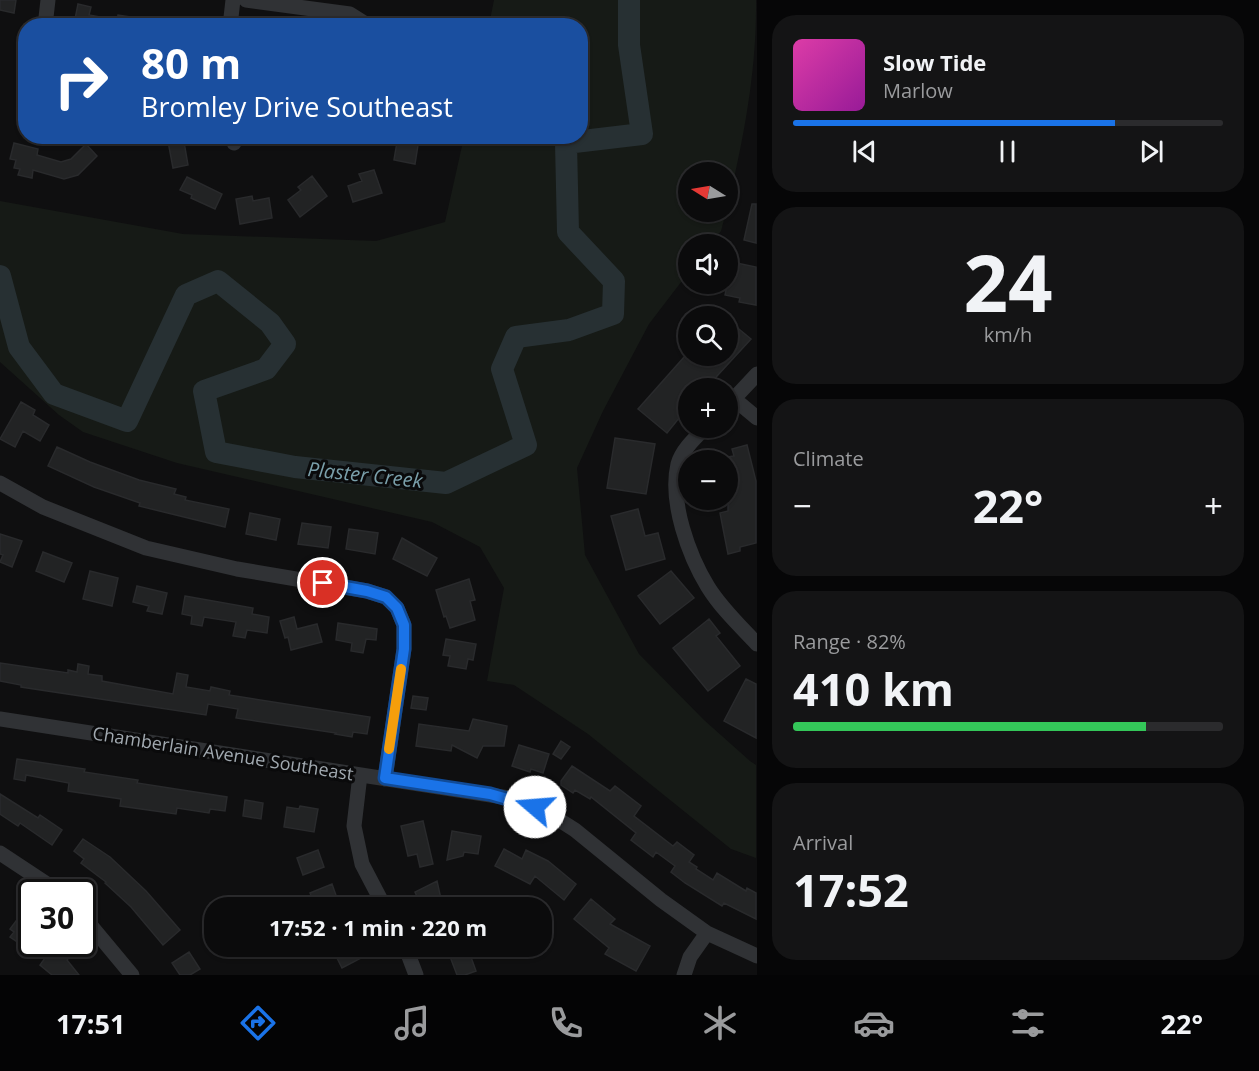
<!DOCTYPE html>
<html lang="en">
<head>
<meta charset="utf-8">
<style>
  body { margin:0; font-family:"Open Sans",sans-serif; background:#141415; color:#f1f3f6; height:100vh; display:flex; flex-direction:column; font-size:22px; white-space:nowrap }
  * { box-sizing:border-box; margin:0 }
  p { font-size:20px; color:#9a9b9d }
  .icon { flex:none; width:33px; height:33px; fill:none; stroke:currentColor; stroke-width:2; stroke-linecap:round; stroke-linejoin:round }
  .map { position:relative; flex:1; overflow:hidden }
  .panel { display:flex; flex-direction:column; gap:15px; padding:15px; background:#060607; width:502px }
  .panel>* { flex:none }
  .guide { position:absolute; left:18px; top:18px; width:570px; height:126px; border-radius:24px; box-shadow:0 2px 4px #0004,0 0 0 2px #2b2b2d; background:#1a4fa0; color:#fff; overflow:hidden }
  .needle { width:39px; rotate:281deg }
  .controls { position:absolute; left:678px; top:162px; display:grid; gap:12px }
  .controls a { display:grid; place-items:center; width:60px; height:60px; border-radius:50%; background:#0b0b0c; box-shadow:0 2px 4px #0004,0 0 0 2px #2b2b2d; font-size:30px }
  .speed { position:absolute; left:18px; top:879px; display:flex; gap:12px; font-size:30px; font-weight:700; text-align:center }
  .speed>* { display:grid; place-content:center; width:78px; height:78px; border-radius:50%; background:#0b0b0c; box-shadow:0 2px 4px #0004,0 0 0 2px #2b2b2d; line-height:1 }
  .speed .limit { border:3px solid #111; border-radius:9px; background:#fff; color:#111 }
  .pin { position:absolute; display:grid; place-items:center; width:51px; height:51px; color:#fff; margin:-26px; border:3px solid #fff; border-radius:50%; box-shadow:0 2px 6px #0007 }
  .me { position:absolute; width:66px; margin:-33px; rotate:288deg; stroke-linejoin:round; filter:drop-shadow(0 0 4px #0008) }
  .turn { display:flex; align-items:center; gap:21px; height:126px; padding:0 24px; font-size:27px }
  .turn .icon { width:78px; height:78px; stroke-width:2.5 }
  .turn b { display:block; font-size:42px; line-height:51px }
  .big { font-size:45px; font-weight:700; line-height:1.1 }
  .panel .tile { flex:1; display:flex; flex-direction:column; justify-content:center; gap:9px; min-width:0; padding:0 21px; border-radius:24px; background:#141415 }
  .panel .dial { align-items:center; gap:0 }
  .dial b { font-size:78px; line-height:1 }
  .song { display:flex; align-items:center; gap:18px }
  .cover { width:72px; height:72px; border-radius:9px; background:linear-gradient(135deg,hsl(320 70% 55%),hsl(300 70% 35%)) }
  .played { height:6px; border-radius:3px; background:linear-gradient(90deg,#1a73e8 75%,#2b2b2d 75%) }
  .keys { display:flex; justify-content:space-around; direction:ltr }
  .heat { display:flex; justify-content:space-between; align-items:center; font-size:33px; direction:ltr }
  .charge { height:9px; border-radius:4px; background:linear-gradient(90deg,#34c759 82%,#2b2b2d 0) }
  .trip { position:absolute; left:204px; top:897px; width:348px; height:60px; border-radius:24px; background:#0b0b0c; box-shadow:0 2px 4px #0004,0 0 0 2px #2b2b2d; font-weight:700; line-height:60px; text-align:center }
  .dock { display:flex; height:96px; justify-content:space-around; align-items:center; background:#040405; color:#9a9b9d }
  .dock .icon { width:42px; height:42px }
  .dock .current { color:#1a73e8 }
  .dock b { font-size:27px; color:#f1f3f6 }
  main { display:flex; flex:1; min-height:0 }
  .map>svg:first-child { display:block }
</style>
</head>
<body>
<main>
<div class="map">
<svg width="757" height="975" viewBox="0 0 757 975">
  <rect width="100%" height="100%" fill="#0f0f10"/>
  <!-- green -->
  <path fill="#161a16" d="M494 0H756C757 68 744 138 728 204V172H688V212H726L721 231 711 244H688V273L649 324 603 411 577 468 585 555 639 654 704 720 750 761 756 765V858L731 849 588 734 514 685 487 681 504 588 480 547 432 522 177 463 83 432 59 415 0 362V201L183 234 376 241 445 222 464 137 580 136V26L489 25Z"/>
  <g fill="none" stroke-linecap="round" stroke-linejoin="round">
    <!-- river -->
    <path stroke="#273033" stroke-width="22" d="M0 276 19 347 54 394 127 421 186 295 218 281 270 323 285 344 266 369 204 391 216 452 295 467 446 483 526 445 502 369 516 337 569 330 613 314 614 281 568 232 566 143 642 134 629 45V0"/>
  </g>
  <!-- building -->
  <path fill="#222324" stroke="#292a2c" stroke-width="1.5" d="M0 0H16L14 13 0 10Z
    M78 4 91 7 89 15 117 20 118 15 151 20V26H77L78 20 75 19Z
    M167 136H183L188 165 173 168Z
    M398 136 419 139 415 164 394 160Z
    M14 143 38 149 37 155 61 162 71 159 86 144 97 156 78 175 64 179 33 170 32 178 18 175 20 169 14 168 16 160 10 159Z
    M374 170 382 193 353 202 348 186 362 181 359 174Z
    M312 176 327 196 300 217 288 200 301 190 298 187Z
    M187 177 222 194 215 209 191 198 192 195 180 190Z
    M252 196 253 201 269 198 272 218 240 224 236 199Z
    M752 204H756V243L744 240Z
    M732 262 756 267V305L739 302 740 298 725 295Z
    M728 320 751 339 706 388H688V407L667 433 638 409 685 356H728Z
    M21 402 35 410 33 415 49 425 40 441 23 431 15 447 0 439Z
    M615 438 655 444 646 494 607 488Z
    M747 445 756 481V543L740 547V551L728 554 720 513 728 511V457L734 456 732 449Z
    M57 447 90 462 139 480 176 489 174 494 186 497 185 500 229 509 225 527 139 506 140 503 94 487 48 466Z
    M638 509 645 536 658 533 665 559 626 570 611 516Z
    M250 513 280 519 276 540 246 534Z
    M302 523 331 527 328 548 298 544Z
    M349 529 378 533 375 554 346 549Z
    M0 534 22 541 12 567 0 562 3 555 0 554Z
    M402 538 437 558 427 576 393 559Z
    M43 552 72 563 64 582 36 571Z
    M90 571 118 578 112 606 83 599Z
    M671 571 694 598 660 624 638 596Z
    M469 579 475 600 470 601 475 620 450 628 446 616 444 617 436 590Z
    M137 586 167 593 162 614 147 611 149 606 133 602Z
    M185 596 253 608 252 614 269 617 267 633 247 630 245 638 233 636 236 622 204 617 202 626 191 624 192 616 182 614Z
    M294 617 297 629 317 624 322 642 291 650 288 637 285 638 280 621Z
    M709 619 720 633 716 636 740 666 708 691 673 648Z
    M338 623 377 629 376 640 366 639 363 653 351 651 352 643 336 640Z
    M446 639 476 644 473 660 468 659 466 669 448 666 450 656 443 655Z
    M0 663 68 673V670L77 672 78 664 89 666 88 674 102 676V681L173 694 177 673 188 675 186 687 210 691 211 687 230 691 229 695 370 717 367 734 353 732 352 737 335 734 336 733 236 718 238 709 208 704 206 715 21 687V685L0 681Z
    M746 679 756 684V738L724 721Z
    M413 696 428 698 426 710 411 708Z
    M473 719 507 726 504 746H483L477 758 452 745 451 751 416 746 419 724 469 731Z
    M561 741 570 747 561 759 553 754Z
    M519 745 549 754 543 773 531 769 530 772 512 766Z
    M17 759 85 769 84 772 138 780 137 783 227 797 225 811 210 809 209 813 177 808 176 814 120 806 121 799 68 791 69 783 26 775 25 781 14 779Z
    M572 766 610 791 615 786 641 806 634 816 673 846 677 842 694 855 689 862 697 867 696 869 713 880 717 873 746 891 747 888 756 893V919L724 903 722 906 685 883 671 872 675 866 656 852 653 857 631 840 636 833 591 797 590 799 575 790 573 793 561 785V781Z
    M0 794 38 818 40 815 62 830 52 845 20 823 18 826 0 814Z
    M245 800 263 803 261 819 243 816Z
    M300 806 318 809 314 832 284 827 287 807 299 809Z
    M423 821 433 864 420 867 417 854 408 856 401 826Z
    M452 831 481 836 478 854 464 852 463 856 447 860Z
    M83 839 110 857 146 891 180 930 163 945 131 907 105 883 106 882 81 863 84 859 74 851Z
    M504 849 522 859 526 850 548 861 576 884 564 900 535 876 530 884 495 866Z
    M318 850 324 867 303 875 297 858Z
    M437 881 443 908H422L415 892Z
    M332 884 338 901 333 903 334 908H316L310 893Z
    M591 899 615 919 610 924 650 946 636 971 605 954 609 948 574 919Z
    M19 917 32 925V931L23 943H19L10 937 14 932 10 929Z
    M46 944H56L71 955 67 960 79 975H52L40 965 45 958 39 952Z
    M331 946H361L365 956 342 968Z
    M446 946H467L476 971 465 975H457Z
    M189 952 200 969 190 975H180L172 963Z"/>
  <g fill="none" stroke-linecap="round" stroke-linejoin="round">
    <!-- minor -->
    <path stroke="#303235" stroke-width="15" d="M246 0 350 14 369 26
      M45 26 48 0
      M230 26 233 0
      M232 136 234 143
      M733 398 757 418
      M728 405 757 374
      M705 428C695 438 682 450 678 464 669 502 689 556 708 587 721 608 740 626 757 644
      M0 483 43 507 146 548 237 569 367 591 386 597 397 608 404 625V649L385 779
      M0 719 510 798 553 816 575 830 661 900 707 933 757 956
      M360 775 354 826 362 864 385 908
      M0 853 59 892
      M82 915 132 975
      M405 946 416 975
      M684 975 690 957 707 933"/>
  </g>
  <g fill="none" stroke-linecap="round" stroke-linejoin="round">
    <defs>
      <path id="route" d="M323 583 367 591 386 597 397 608 404 625V649L385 778 490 794 535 807"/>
    </defs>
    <!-- route casing -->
    <use href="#route" stroke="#114b97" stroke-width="15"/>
    <!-- route -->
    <use href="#route" stroke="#1a73e8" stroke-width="10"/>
    <!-- slow -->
    <path stroke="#f59e0b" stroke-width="10" d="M389 749 401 669"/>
  </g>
  <g text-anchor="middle" stroke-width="6" stroke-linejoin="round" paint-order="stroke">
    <!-- street labels -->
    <g font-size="18" fill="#a1a9b0" stroke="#0a0a0b">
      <text transform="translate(223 754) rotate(9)" y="6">Chamberlain Avenue Southeast</text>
    </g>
    <!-- water labels -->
    <g font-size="20" font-style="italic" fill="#7a9faa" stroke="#0a0a0b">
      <text transform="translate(365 475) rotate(6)" y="7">Plaster Creek</text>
    </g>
  </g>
</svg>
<div class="controls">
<a><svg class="needle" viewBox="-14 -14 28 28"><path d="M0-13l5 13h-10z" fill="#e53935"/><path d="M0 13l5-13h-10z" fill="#9a9b9d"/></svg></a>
<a><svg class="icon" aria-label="sound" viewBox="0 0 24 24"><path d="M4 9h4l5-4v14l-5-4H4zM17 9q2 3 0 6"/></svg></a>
<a><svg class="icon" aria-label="search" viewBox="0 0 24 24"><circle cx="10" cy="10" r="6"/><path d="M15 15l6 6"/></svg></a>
<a>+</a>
<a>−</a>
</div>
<div class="speed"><div class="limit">30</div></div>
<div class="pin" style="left:323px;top:583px;background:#d93025"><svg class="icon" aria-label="arrive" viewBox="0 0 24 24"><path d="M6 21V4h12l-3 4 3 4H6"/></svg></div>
<svg class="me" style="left:535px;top:807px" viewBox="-20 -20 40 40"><circle r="19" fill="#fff"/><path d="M0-13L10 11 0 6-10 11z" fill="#1a73e8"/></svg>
<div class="trip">17:52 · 1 min · 220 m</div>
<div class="guide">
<div class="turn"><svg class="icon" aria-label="right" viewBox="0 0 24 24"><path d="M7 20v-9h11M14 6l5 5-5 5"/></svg><div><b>80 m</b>Bromley Drive Southeast</div></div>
</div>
</div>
<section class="panel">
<div class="tile">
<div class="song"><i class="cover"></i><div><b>Slow Tide</b><p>Marlow</p></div></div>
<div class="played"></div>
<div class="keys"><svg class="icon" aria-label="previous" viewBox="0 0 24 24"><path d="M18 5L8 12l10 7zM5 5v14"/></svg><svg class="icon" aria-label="pause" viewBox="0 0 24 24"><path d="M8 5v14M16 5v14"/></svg><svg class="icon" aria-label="next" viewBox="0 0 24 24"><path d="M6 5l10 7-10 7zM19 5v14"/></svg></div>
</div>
<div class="tile dial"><b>24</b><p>km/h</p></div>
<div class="tile"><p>Climate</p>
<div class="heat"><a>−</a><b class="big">22°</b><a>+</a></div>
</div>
<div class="tile"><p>Range · 82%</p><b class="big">410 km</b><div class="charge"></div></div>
<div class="tile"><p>Arrival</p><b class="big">17:52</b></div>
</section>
</main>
<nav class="dock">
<b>17:51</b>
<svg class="icon current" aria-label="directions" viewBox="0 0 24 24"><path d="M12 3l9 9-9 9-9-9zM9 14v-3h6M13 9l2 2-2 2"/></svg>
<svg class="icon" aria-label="music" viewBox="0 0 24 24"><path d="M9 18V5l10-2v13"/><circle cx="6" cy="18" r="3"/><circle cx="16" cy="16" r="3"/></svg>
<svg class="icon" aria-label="phone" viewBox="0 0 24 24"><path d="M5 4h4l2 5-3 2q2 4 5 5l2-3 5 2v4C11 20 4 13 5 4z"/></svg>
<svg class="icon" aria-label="climate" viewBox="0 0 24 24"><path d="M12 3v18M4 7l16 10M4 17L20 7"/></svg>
<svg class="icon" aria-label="car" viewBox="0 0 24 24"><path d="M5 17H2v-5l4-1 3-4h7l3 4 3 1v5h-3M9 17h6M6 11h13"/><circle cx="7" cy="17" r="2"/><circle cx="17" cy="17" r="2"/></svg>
<svg class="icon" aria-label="filters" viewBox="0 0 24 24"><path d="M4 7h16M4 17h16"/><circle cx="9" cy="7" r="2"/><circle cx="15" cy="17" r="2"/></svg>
<b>22°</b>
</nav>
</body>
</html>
